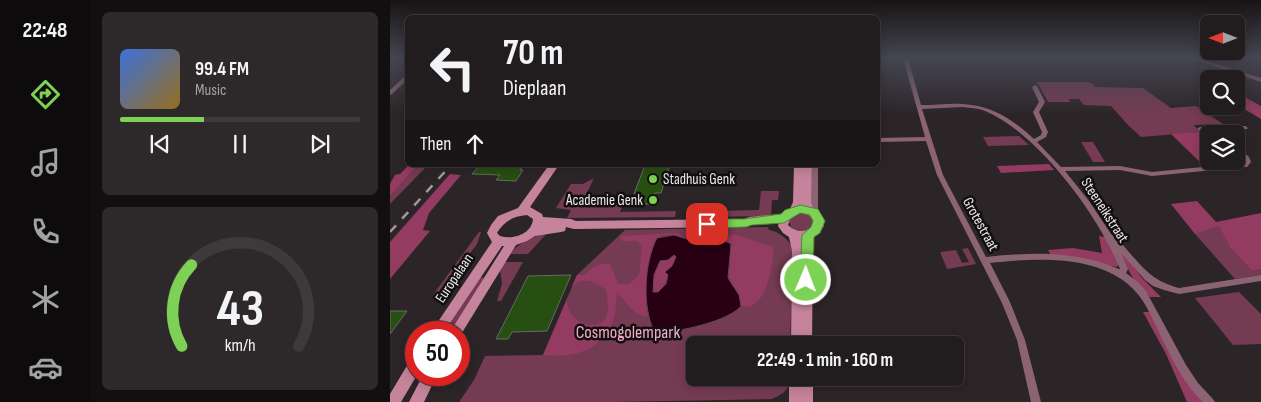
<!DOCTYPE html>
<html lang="en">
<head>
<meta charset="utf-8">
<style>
  body { margin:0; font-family:"Sofia Sans Condensed",sans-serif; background:#2d292a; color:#f1f3f6; height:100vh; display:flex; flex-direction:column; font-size:19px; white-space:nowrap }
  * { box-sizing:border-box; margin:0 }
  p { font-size:16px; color:#a2a1a4 }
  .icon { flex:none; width:28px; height:28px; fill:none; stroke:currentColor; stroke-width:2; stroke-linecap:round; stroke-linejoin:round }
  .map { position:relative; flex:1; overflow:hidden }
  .panel { display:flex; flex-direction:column; gap:12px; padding:12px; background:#120f10; width:300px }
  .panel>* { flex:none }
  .hud { position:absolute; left:15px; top:15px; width:475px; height:152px; border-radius:8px; box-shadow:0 2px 12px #0003,0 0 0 1px #3e3a3b; background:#211c1d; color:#f1f3f6; overflow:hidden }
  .needle { width:32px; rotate:270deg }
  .tools { position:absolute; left:810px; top:15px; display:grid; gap:10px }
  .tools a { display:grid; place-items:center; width:45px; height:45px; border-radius:8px; background:#211c1d; box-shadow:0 2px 12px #0003,0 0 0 1px #3e3a3b; font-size:25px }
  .speed { position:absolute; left:15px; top:321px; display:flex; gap:10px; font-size:25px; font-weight:700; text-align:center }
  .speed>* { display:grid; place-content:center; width:65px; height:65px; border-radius:50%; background:#211c1d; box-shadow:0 2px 12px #0003,0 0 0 1px #3e3a3b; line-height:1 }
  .speed .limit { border:8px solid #d22; background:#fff; color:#111 }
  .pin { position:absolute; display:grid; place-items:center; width:42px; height:42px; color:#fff; margin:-21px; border-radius:10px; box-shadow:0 2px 8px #0006 }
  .me { position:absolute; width:55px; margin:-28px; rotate:1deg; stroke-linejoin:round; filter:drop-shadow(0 0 4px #0008) }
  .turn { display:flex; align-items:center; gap:18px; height:105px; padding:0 15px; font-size:22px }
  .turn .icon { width:65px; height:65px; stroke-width:2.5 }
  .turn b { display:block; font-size:35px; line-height:42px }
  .then { display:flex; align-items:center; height:48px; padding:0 15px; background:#0003; gap:10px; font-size:19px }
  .panel .tile { flex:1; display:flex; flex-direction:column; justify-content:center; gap:8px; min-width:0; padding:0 18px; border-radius:8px; background:#2d292a }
  .panel .dial { align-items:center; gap:0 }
  .dial svg { height:130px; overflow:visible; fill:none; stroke:#3e3a3b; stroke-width:7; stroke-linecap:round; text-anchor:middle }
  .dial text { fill:#f1f3f6; stroke:none }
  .song { display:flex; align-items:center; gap:15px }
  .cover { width:60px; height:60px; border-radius:8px; background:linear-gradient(135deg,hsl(220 70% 55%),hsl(40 70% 35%)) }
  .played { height:5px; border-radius:2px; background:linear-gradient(90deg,#7dd154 35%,#3e3a3b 35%) }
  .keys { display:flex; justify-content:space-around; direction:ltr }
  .trip { position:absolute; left:296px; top:336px; width:278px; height:50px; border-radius:8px; background:#211c1d; box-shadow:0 2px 12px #0003,0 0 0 1px #3e3a3b; font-weight:700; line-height:50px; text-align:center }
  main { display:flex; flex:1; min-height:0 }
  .tabs { display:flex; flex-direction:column; width:90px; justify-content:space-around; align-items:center; background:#0d0b0c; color:#a2a1a4 }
  .tabs .icon { width:35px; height:35px }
  .tabs .on { color:#7dd154 }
  .tabs b { font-size:22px; color:#f1f3f6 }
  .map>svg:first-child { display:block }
</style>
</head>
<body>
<main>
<nav class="tabs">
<b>22:48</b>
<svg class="icon on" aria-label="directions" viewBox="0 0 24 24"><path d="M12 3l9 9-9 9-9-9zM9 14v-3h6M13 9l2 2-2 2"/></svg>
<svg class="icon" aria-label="music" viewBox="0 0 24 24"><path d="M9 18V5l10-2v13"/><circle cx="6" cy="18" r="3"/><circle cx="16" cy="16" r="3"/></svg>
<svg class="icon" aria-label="phone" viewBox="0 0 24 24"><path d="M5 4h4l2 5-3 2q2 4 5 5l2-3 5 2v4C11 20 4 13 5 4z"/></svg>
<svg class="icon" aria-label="climate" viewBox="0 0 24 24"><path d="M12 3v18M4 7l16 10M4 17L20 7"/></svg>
<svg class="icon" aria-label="car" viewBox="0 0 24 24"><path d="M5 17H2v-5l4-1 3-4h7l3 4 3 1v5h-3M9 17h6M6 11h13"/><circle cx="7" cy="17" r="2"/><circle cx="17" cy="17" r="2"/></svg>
</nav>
<section class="panel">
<div class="tile">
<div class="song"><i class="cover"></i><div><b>99.4 FM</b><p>Music</p></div></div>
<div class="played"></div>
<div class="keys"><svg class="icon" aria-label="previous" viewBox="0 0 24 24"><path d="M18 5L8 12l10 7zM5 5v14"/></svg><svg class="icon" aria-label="pause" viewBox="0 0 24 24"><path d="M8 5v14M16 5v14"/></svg><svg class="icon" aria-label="next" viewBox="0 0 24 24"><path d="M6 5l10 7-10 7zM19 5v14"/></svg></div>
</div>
<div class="tile dial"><svg viewBox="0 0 100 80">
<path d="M14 69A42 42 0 1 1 86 69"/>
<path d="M14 69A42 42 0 0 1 20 19" stroke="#7dd154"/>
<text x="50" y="56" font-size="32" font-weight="700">43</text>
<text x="50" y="72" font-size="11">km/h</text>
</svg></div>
</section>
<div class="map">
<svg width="871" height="402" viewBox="0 0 871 402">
  <rect width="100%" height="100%" fill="#2c2527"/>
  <!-- green -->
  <path fill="#753b52" d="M647 82H696L702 83 705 87 753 88 781 108 806 106 833 124 804 125 810 132 751 137 738 125 721 106 694 105 689 99H679L680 102H658Z
    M629 136 639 145 598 146 593 137Z
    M691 142H703L715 162H703Z
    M28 165H38L0 204V196Z
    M204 178 191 205H233L230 212 286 211 285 217 177 218 181 210 166 208 181 184H193Z
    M371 191H389L388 200H382L381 216 319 217 320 211 369 210Z
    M415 212 423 216 425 225C416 232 411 234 401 227L399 221 403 215Z
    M829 225 840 248 862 271 871 269V275L845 279 805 234Z
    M378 227 379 230C388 231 399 240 403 248L400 345H305V378H399C399 391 394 393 382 399L221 402H69L84 380 95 356 153 355 187 275 235 230Z
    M89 232H91L87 244 50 294 43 295Z
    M158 232 138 254H119C129 243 144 236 158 232Z
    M578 248 586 264 557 269 550 252 566 250 572 263 579 262 572 249Z
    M114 262H133L111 301H107L112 284 110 269Z
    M90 277 94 278 60 332H54Z
    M849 292 871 314V344L843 345 805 298Z"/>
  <!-- forest -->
  <path fill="#943b61" d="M846 92 871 106V119L846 104Z
    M822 131 825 134H819V161H846V152L853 159C844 167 824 164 812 164L781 134Z
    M659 164 664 170 611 173 607 166Z
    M19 165H28L0 196V184L5 175 10 174Z
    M60 174 71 175 39 213 33 230 40 231 0 279V242Z
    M807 201 826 222 871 213V269L862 271 840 248 829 226 805 234 781 204Z
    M289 233 294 238C287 236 274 232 267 238 257 246 257 298 257 312L258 316C241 316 239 302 227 294 226 302 226 311 224 318 213 351 184 358 153 355L177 299C178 328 214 332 217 314 219 307 217 297 216 290 203 281 196 276 182 286L187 275H195C204 266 207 263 220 264L228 284H239L249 275 252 246 247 241H232L230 236Z
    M344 234C359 237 369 245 383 246 385 256 378 288 372 296 369 300 364 304 361 307L351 306 349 295 338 278 341 252 336 241 331 239Z
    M709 236 715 237 730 263 727 267 661 255 658 250 683 248 712 253Z
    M731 250 752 278 771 297H760L744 280 728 251Z
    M284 255 286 256C280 269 278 282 268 292H263L264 275 270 261 278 260Z
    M753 312H760L814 402H797L776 354Z"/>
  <!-- water -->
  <path fill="#280012" stroke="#634652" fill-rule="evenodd" d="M284 235 297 239H331L341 244 338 278 349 295 351 306C339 321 287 333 268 332L264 331C252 307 254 263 267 238ZM284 255 286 257 282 266 275 272 278 275 276 284 268 292H263L264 275 270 261 278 260Z"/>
  <!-- building -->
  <path fill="#274f11" stroke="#666b65" d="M90 165H134L130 170H133L126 181 106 180 110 175 82 174Z
    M255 165H280L271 193H265L261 204H248L251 194H244Z
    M181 275 157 331 122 332 118 339H106L138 276Z
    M0 311H17L0 334Z"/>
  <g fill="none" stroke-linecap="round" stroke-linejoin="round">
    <!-- street -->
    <path fill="#8c6372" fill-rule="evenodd" d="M513 58H518L531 105C548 105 565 102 582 105 606 108 627 123 644 139L651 135 652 132 643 112 649 102 642 87 645 85 647 86 655 102 649 112 658 132 656 137 647 142 671 167 730 166 762 172 853 163 855 162 854 159 846 152V146L859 157 861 162 857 167H855L762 176 730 170 675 171 699 201 721 234C728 238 733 245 738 251 755 270 763 281 789 288L871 275V281L789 294 774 290 763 286 755 280 731 253 738 269 736 273 748 282 756 291 796 365 808 383 823 399 825 402H813C786 376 774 340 757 308 729 253 652 257 600 263L620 302 635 340 651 402H641L627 340 612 303 547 175 536 141 488 142V138L535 137ZM572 107C580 108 588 108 595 111 648 133 709 216 730 269H729C687 251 642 252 596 257L553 175 532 109Z
      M800 58H808L871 78V82Z
      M16 75H18V79L2 94 0 95V90Z
      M855 126 858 128 857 129 810 131 807 129 810 127Z
      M422 165H428V212L426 214H422L420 212Z"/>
    <!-- secondary -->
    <path fill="#c6849c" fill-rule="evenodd" d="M159 165H169L140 207 152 214 153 217 181 219 186 221 354 219 359 217 391 214 400 209 403 202 404 165H422L421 202 423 208 433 217 434 226 429 233 423 237 422 345H401L402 251 399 237 393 233 388 226 389 222 361 225 356 227 184 229 176 227 175 231 171 232 145 236 137 241 126 245 70 336 69 337V332H60L114 246H112L54 332H41L102 242 97 233 101 225 108 216 128 208ZM411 213H416L423 219 424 225C416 233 407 233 398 225L401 217ZM137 215 143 219C142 234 123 240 110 236L107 233C114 221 124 216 137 215Z
      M26 358 27 375 11 402H0V394L21 359Z
      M33 375H47L34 402H19Z
      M399 378H423V402H399Z"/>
    <!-- rail -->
    <path stroke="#a09a9c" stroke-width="2.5" stroke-dasharray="9 9" stroke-linecap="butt" d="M0 232 61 165"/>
  </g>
  <!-- sky -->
  <linearGradient id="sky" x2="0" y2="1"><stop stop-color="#181415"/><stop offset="0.5" stop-color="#454652"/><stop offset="1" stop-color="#454652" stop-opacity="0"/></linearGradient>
  <rect width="871" height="115" fill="url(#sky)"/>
  <!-- route -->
  <path fill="#7dd154" stroke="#518837" d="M410 205 428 209 435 221 430 233 424 237 423 280 421 284 416 286 412 284 410 280 412 235 421 227 423 221 420 215 410 213 394 223 362 225 356 227 317 228 311 224 317 219H354L391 214 395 210Z"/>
  <!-- markers -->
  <g fill="#7dd154" stroke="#120f10" stroke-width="2">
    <circle cx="263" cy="179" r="5"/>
    <circle cx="263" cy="200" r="5"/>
  </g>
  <g text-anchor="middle" stroke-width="5" stroke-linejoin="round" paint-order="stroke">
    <!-- poi labels -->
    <g font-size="15" fill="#ede8e9" stroke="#120f10" text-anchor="start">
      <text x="273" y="184">Stadhuis Genk</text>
      <text x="253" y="205" text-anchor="end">Academie Genk</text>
    </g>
    <!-- street labels -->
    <g font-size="15" fill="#ede8e9" stroke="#120f10">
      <text transform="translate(715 210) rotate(57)" y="5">Steeneikstraat</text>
      <text transform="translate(591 224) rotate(61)" y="5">Grotestraat</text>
      <text transform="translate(64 278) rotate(-56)" y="5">Europalaan</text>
    </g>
    <!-- near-park labels -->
    <g font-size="18" fill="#f5aac5" stroke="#120f10">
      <text x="238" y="338">Cosmogolempark</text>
    </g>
  </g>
</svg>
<div class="tools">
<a><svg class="needle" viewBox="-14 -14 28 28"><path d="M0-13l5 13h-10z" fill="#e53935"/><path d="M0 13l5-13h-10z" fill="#a2a1a4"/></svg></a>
<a><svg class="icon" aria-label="search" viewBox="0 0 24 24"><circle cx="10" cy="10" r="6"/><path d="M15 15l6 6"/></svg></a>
<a><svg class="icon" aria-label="layers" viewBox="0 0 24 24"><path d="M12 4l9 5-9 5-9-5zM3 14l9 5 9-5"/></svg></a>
</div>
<div class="speed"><div class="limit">50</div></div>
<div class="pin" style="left:317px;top:224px;background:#d93025"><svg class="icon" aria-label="arrive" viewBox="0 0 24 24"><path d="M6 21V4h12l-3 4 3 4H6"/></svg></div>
<svg class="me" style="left:416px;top:280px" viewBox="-20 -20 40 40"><circle r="17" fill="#7dd154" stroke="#fff" stroke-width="3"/><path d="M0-11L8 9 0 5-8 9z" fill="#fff"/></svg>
<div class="trip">22:49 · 1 min · 160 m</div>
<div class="hud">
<div class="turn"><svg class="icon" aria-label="left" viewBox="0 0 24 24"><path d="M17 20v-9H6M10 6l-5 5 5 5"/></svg><div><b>70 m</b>Dieplaan</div></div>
<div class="then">Then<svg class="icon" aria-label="ahead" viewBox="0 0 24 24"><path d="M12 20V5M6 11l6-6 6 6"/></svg></div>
</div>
</div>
</main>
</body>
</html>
